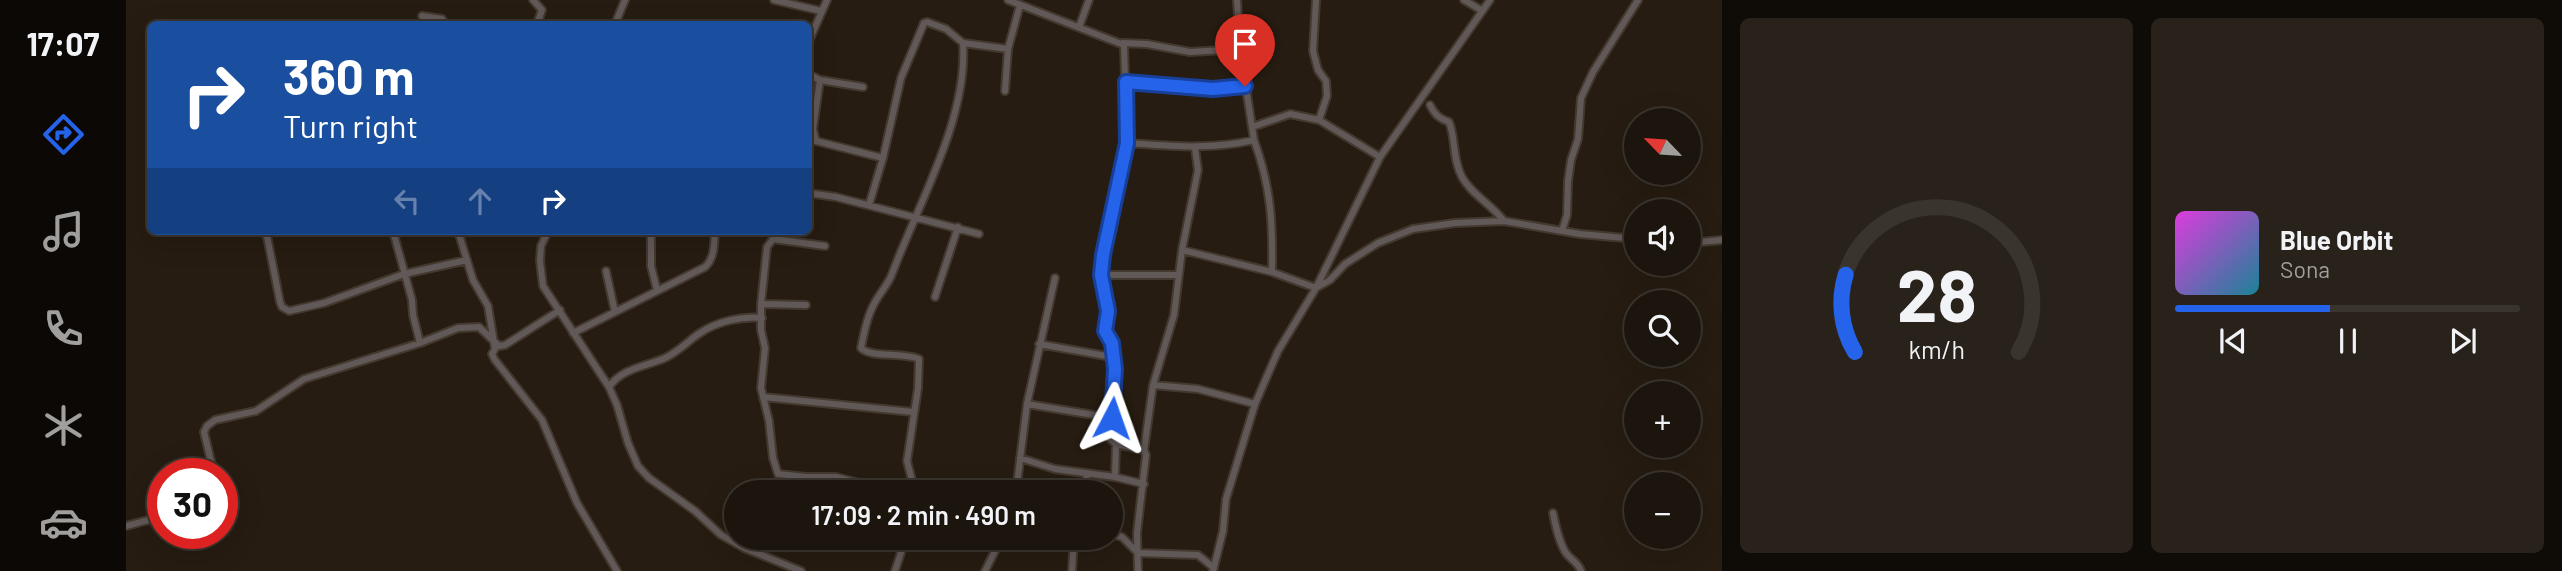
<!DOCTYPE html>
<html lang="en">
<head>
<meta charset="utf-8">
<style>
  body { margin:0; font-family:Barlow,sans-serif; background:#29221b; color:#f1f3f6; height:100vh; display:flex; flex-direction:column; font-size:26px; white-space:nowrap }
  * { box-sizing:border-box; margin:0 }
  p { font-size:23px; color:#a09f9d }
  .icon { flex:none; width:38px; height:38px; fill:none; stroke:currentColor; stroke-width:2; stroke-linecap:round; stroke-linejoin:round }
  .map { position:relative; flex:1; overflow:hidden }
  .drawer { display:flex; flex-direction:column; gap:18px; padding:18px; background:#0f0c07; width:840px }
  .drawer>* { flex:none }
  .guide { position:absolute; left:21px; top:21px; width:665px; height:214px; border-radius:10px; box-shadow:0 7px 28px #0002,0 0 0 2px #3a342e; background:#1a4fa0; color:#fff; overflow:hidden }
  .needle { width:46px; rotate:295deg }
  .tools { position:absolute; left:1498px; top:108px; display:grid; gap:14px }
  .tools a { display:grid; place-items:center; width:77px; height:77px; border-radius:50%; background:#1c150d; box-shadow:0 7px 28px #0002,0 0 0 2px #3a342e; font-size:35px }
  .speed { position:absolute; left:21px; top:458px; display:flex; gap:14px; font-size:35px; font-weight:700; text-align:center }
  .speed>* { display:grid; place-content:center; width:91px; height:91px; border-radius:50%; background:#1c150d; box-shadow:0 7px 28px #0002,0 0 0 2px #3a342e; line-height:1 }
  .speed .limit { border:10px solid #d22; background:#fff; color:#111 }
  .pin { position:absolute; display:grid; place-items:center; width:60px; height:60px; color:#fff; margin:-72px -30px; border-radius:50% 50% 50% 0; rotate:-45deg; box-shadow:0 0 7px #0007 }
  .pin .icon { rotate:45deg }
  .me { position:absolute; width:77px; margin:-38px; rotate:4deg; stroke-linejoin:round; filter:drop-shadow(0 0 5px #0008) }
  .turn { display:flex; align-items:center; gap:24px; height:147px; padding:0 21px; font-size:32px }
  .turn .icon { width:91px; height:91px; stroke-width:2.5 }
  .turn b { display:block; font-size:49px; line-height:60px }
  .lanes { display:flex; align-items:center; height:66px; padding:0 21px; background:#0003; justify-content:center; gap:35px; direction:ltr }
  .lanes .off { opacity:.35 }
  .drawer .card { flex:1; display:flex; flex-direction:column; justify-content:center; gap:10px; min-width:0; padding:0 24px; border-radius:10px; background:#29221b }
  .drawer .dial { align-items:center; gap:0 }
  .dial svg { height:182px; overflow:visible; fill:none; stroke:#3a342e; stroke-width:7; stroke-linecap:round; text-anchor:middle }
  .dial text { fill:#f1f3f6; stroke:none }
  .song { display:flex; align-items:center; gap:21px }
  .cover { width:84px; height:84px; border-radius:10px; background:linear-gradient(135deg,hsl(300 70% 55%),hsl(190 70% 35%)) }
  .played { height:7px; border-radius:4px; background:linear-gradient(90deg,#2563eb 45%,#3a342e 45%) }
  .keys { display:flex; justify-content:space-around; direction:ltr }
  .drawer .tiles { flex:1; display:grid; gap:18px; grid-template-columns:repeat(2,1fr) }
  .trip { position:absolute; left:598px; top:480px; width:399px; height:70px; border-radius:35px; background:#1c150d; box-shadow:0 7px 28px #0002,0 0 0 2px #3a342e; font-weight:600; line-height:70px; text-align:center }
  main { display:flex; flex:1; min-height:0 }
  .menu { display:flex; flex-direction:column; width:126px; justify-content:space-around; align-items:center; background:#0b0805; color:#a09f9d }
  .menu .icon { width:49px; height:49px }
  .menu .on { color:#2563eb }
  .menu b { font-size:32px; color:#f1f3f6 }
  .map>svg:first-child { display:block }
</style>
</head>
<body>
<main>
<nav class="menu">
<b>17:07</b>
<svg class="icon on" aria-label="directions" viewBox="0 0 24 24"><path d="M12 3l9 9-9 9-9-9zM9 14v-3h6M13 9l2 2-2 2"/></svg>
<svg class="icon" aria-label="music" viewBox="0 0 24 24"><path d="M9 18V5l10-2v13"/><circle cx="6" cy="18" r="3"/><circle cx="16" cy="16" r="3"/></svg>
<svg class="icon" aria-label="phone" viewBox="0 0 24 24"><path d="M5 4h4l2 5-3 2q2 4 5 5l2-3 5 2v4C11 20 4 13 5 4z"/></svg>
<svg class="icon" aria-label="climate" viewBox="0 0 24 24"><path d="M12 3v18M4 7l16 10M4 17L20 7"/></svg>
<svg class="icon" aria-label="car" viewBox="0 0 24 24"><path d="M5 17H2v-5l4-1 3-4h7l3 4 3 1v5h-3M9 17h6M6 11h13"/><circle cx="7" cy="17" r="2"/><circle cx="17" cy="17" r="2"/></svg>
</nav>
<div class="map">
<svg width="1596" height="571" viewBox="0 0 1596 571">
  <rect width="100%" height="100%" fill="#261c11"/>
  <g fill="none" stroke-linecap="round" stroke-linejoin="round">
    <defs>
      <path id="minor" d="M407 0 416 10 411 24
        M648 0 695 11
        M882 0 998 45 1001 143 977 255 975 275 982 311 979 331 986 343 989 369 983 438 990 444 1018 450 1020 455 1011 533 1012 571
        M1111 0 1114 49
        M1190 0 1187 51 1192 70 1200 81 1201 96 1193 120
        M1338 0 1355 10
        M296 16 316 19 319 24
        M489 24 499 0
        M953 27 963 0
        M682 43 701 0
        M997 43 1021 44 1064 52 1114 49 1126 127
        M682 74 694 80 687 129 690 141 757 158
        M694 80 737 87
        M1000 82 1087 89 1119 86
        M879 91 882 49 894 5
        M1304 105C1309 115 1313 118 1323 122 1330 138 1326 159 1336 177 1345 194 1365 204 1378 221
        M1128 140 1126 127 1164 114 1193 120 1254 157
        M1001 143C1045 146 1085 150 1128 140 1145 187 1147 222 1146 272L1190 288 1204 280 1219 264 1252 243 1287 229 1329 223 1378 221 1454 234 1510 239
        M682 193 710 197 853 234
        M743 205 757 158 775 78 798 23 801 22 820 29 837 43 882 49
        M140 231 154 302 156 307 163 311 198 303 278 274 341 260
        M267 231 286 300 287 315 294 343
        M332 231 347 280 362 306 369 349 366 354 369 360 416 420 451 503 491 571
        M422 231 415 246 414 261 417 286 483 387 491 405 502 443 512 466 523 478 569 511 595 535 618 548 675 571
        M525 231V266L531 290
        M1436 231 1441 215 1442 181 1445 160 1452 139 1455 98 1467 72 1512 0
        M1563 243 1596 240
        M699 246 647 239 641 247 635 304V330L639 348 635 388 643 421 647 458 652 474 680 477H710L748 487 762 484 788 488
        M1056 250 1072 170 1069 148
        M480 271 489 312
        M975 275H1053
        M809 297 832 227
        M635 304 680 305
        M447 333 579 267C589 258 588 244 589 231
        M913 344 986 357
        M1027 385 1072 389 1129 404
        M483 387C496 368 519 367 539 358 552 352 562 341 574 333 592 321 616 316 636 318
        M637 397 787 412
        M901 404 986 418
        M1018 450 1027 385 1048 315 1056 250 1146 272
        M894 458 929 469 989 477 1018 484
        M88 474 78 432 81 426 89 420 130 411 178 379 294 343 332 328 353 327 373 346 379 345 434 310
        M989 477 990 444
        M789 492 781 461 792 388 793 359C777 352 744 358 735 348 738 334 740 319 747 306 752 295 762 285 766 274 792 204 842 119 837 43
        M890 492 901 404 929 278
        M958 492 961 474
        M1427 513C1429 524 1434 544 1440 553 1445 560 1452 562 1455 571
        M0 526 37 516
        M985 534 996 537 1012 553 1072 555 1088 568
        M769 571 780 537
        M859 571 876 537
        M946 571 948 537
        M1087 571 1097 531 1100 499 1129 404 1152 351 1190 288 1254 157 1364 0"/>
    </defs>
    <!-- minor casing -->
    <use href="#minor" stroke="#43392f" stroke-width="10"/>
    <!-- minor -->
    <use href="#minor" stroke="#615958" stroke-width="6"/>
  </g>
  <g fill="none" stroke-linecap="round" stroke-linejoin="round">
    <defs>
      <path id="route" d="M986 418 989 369 986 343 979 331 982 311 975 275 977 255 1001 143 1000 82 1087 89 1119 86"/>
    </defs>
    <!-- route casing -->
    <use href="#route" stroke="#184099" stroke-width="18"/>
    <!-- route -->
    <use href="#route" stroke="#2563eb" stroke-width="12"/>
  </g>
</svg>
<div class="tools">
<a><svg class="needle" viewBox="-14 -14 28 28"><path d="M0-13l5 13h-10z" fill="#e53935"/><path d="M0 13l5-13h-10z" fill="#a09f9d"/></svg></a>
<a><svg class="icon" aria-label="sound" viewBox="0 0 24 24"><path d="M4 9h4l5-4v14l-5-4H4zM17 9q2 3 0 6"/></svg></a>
<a><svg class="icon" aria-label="search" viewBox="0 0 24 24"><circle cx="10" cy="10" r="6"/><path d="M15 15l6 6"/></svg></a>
<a>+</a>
<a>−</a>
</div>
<div class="speed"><div class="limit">30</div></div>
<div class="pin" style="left:1119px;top:86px;background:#d93025"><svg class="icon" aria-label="arrive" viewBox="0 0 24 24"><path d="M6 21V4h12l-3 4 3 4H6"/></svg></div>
<svg class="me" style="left:986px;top:418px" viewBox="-20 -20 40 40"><path d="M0-17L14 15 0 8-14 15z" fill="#2563eb" stroke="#fff" stroke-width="4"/></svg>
<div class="trip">17:09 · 2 min · 490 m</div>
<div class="guide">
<div class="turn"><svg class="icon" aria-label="right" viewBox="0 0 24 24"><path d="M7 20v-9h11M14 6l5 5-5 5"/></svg><div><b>360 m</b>Turn right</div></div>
<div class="lanes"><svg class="icon off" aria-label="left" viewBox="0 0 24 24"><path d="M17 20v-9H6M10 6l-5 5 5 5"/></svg><svg class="icon off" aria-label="ahead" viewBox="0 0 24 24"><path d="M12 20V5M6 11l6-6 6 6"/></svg><svg class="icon" aria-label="right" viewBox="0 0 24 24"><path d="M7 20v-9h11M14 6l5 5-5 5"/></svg></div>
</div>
</div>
<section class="drawer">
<div class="tiles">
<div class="card dial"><svg viewBox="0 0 100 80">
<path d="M14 69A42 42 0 1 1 86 69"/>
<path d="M14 69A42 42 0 0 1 10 35" stroke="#2563eb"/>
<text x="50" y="56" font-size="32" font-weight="700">28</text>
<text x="50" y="72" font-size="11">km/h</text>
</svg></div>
<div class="card">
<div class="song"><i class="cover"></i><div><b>Blue Orbit</b><p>Sona</p></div></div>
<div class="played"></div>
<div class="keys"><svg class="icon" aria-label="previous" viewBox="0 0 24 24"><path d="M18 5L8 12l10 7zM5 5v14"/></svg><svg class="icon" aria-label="pause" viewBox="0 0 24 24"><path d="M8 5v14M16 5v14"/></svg><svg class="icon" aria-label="next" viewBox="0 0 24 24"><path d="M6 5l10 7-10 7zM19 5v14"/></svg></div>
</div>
</div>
</section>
</main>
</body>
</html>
